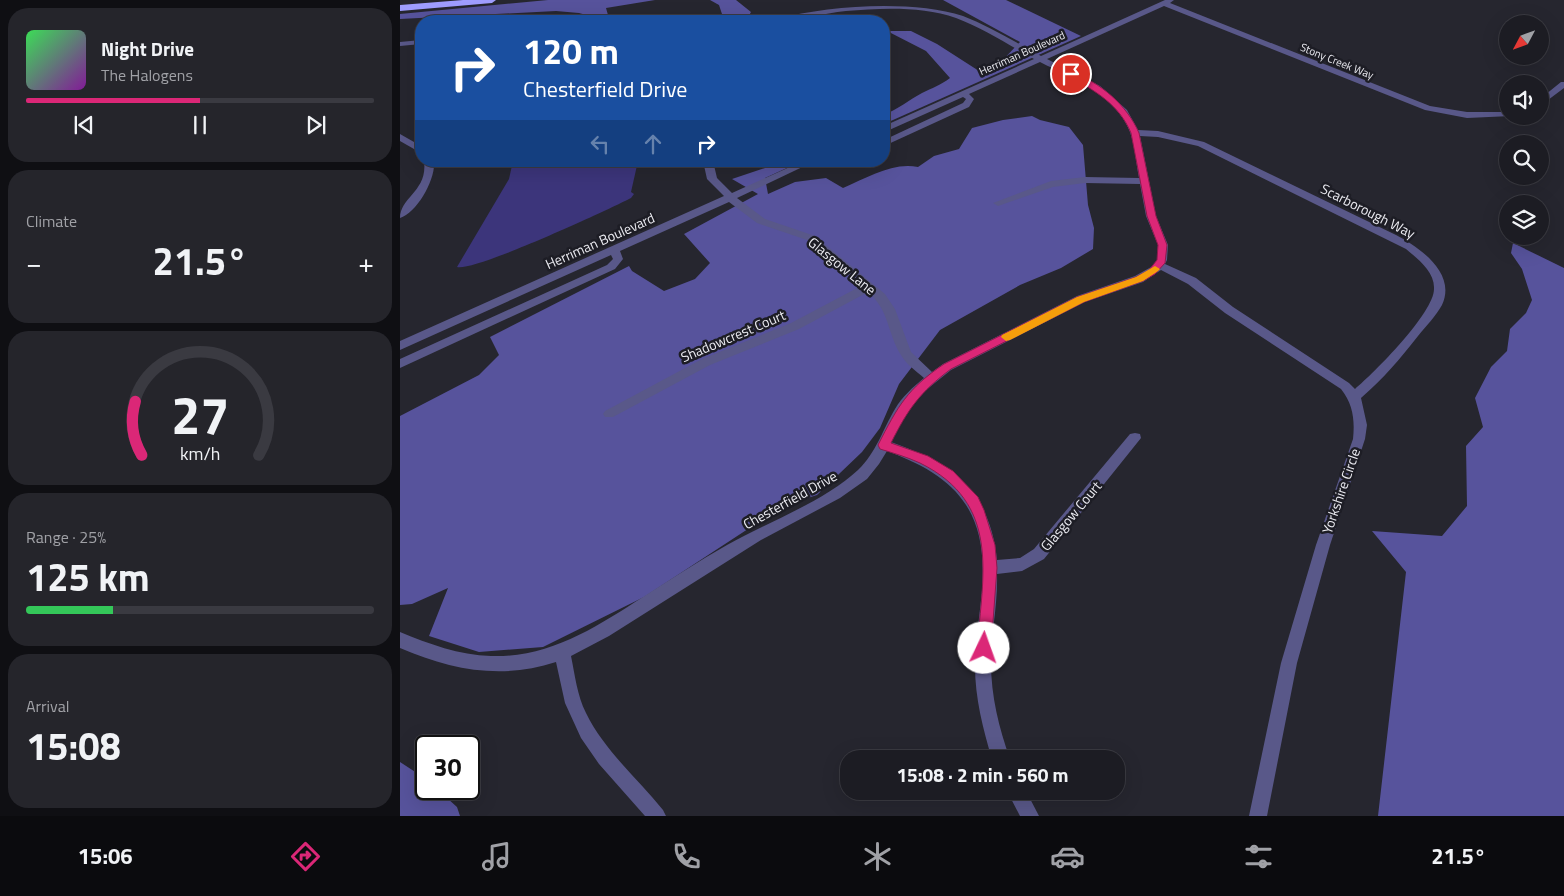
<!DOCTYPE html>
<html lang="en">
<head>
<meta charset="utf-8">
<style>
  body { margin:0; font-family:"Titillium Web",sans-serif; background:#25252b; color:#f1f3f6; height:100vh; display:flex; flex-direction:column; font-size:19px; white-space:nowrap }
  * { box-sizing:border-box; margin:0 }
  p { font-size:16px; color:#a0a1a6 }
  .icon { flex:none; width:28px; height:28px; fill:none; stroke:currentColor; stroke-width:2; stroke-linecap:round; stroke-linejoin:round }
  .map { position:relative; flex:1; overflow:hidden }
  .panel { display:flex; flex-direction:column; gap:8px; padding:8px; background:#0f0f13; width:400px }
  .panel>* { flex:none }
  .hud { position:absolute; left:15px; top:15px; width:475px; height:152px; border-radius:20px; box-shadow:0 5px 20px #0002,0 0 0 1px #3a3a41; background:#1a4fa0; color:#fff; overflow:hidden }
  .needle { width:32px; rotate:229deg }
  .tools { position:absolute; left:1099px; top:15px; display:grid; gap:10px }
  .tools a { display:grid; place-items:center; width:50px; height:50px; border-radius:50%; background:#1c1c23; box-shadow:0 5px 20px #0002,0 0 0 1px #3a3a41; font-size:25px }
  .speed { position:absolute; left:15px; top:735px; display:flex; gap:10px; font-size:25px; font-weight:700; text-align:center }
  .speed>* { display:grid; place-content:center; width:65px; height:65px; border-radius:50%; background:#1c1c23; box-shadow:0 5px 20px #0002,0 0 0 1px #3a3a41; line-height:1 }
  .speed .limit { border:2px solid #111; border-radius:8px; background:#fff; color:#111 }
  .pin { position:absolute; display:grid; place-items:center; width:42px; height:42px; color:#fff; margin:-21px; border:2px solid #fff; border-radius:50%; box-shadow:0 1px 5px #0007 }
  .me { position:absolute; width:55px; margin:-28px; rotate:3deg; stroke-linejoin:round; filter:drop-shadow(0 0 4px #0008) }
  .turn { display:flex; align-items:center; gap:18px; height:105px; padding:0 25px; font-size:22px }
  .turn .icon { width:65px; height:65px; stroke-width:2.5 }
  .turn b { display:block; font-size:35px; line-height:42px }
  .lanes { display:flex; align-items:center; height:48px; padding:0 25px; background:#0003; justify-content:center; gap:25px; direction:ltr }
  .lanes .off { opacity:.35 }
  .big { font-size:38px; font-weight:700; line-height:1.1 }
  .panel .card { flex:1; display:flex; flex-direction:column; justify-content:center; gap:8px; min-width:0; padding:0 18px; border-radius:20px; background:#25252b }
  .panel .dial { align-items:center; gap:0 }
  .dial svg { height:130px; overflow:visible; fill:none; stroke:#3a3a41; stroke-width:7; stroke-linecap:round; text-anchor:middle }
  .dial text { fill:#f1f3f6; stroke:none }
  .song { display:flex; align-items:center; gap:15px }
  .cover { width:60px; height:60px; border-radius:8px; background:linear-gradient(135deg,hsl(130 70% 55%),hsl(290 70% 35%)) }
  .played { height:5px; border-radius:2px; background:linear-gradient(90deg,#db2777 50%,#3a3a41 50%) }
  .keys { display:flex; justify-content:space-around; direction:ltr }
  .heat { display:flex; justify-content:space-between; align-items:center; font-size:28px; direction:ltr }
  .charge { height:8px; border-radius:4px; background:linear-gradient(90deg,#34c759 25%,#3a3a41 0) }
  .trip { position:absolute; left:440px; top:750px; width:285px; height:50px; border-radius:20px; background:#1c1c23; box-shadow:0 5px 20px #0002,0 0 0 1px #3a3a41; font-weight:700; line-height:50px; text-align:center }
  .tab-bar { display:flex; height:80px; justify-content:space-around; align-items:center; background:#0b0b0e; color:#a0a1a6 }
  .tab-bar .icon { width:35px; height:35px }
  .tab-bar .on { color:#db2777 }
  .tab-bar b { font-size:22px; color:#f1f3f6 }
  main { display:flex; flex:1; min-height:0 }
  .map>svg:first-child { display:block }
</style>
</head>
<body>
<main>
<section class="panel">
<div class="card">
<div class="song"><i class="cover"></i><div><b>Night Drive</b><p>The Halogens</p></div></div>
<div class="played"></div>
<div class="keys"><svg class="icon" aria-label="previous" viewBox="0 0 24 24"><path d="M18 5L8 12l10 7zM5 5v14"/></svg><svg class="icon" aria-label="pause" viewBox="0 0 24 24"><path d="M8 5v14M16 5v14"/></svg><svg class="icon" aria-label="next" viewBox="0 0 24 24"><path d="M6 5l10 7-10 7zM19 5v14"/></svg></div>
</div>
<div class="card"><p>Climate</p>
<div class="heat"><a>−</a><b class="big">21.5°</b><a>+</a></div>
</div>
<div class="card dial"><svg viewBox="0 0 100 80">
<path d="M14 69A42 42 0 1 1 86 69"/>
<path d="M14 69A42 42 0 0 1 10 36" stroke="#db2777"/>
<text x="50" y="56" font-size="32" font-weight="700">27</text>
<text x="50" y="72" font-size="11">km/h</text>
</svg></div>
<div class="card"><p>Range · 25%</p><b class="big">125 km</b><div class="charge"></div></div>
<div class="card"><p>Arrival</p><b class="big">15:08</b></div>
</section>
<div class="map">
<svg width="1164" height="816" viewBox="0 0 1164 816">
  <rect width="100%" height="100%" fill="#26262f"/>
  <!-- forest -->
  <path fill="#57539c" d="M148 0H255L206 8 208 15 204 20 179 13 156 11 0 19V14Z
    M310 0H336L351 12 346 21H315L323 17 319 5Z
    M543 0H606L681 36 484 124V115C498 109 509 100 522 93 532 88 541 85 550 78L526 51 487 31H511L537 44 579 71 600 63 620 42Z
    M632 116 640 120 669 127 683 145 688 205 694 228 693 249 661 268 620 285 540 330 499 384 480 428 462 452 417 495 383 506 244 597 143 647 79 652 29 636 48 588 12 604 0 605V416L79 375 99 355 90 337 229 266 232 271 264 291 295 279 310 263 284 234 358 194 332 179 371 166 374 161H402L365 178 368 194 395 182 426 178 443 188C467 178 492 162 518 167L534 156 559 149 572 128 603 120Z
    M1113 243 1164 268V816H978L1006 572 972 531 1042 536 1067 506 1066 446 1083 427 1075 398 1091 367 1107 351 1110 329 1126 313 1132 300 1122 269 1111 253Z
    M0 762 26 779V789H37L57 807 60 816H0Z"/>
  <!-- water -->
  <path fill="#3c357b" d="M113 161H238L231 192 234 194 231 198C208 210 74 272 57 267L109 179Z"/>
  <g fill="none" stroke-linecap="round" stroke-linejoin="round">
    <!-- minor -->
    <path fill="#595889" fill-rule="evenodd" d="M765 0H774L770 3 1030 106 1067 112H1108V116H1111L1067 118 1025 110 764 6 647 59 700 86 727 110 738 130 758 131 804 142 996 235C1019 247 1057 273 1042 305 1036 316 1026 326 1018 336 999 360 984 378 961 398L967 425 965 439 930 545 897 663 867 816H849L881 663 916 545 953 439C955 420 953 404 941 389L825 313 788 284 761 270 743 282 685 302 551 370 526 390 510 407 491 442C553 464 590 492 597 560L620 558 634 549 730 434 735 433 740 434 741 438 644 559 622 571 597 574C598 604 591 633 591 663 591 696 599 728 610 759H592C583 729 575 698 575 666 575 640 580 615 582 590 588 512 558 477 487 451L479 464 467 479 440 498 361 540 209 636 171 656C175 675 177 695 186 713 204 750 237 778 263 810L266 816H245L199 764 181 738 165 703 156 662C102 680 51 670 0 648V632C29 644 59 655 91 656 150 658 196 627 243 597 271 579 299 561 327 545 368 522 425 501 458 470 476 453 483 429 495 409 502 397 513 387 524 378 516 371 506 364 501 355 487 333 490 311 468 292L399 329 310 365 213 417H205L203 414 205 411 302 359 391 323 461 286 407 240 357 223 329 202 220 251 223 259 215 269 0 368V359L207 265 213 259 211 255 0 350V341L324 196 307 179 303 161H313L317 178 332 193 403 161H415L337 198 365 219 415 236 485 294 495 309 511 352 532 372 543 364 677 296 735 276 753 266 757 260 758 245 746 216 740 184 685 183 653 187 601 205 598 206 593 203 651 181 685 177 739 178C736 163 735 146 730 132 716 95 673 79 640 62L569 94 574 99 569 107 484 146V140L563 103 566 99 563 97 487 131 484 132V126L634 59C609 45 583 28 556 18 522 6 481 8 446 11 423 13 400 21 378 21V19C429 5 513 0 563 16 589 26 615 42 641 56ZM740 136 758 137 798 146 1006 249C1018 259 1035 272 1034 289 1034 313 974 373 955 389L949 383 833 307 796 278 765 264 767 260 768 245 756 216Z
      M21 40V44L0 46V42Z
      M1161 82H1164V88L1140 106V99Z
      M0 134 21 146V153L0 141Z
      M24 161H34C36 179 17 213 0 218 0 197 28 191 24 161Z
      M607 791H626L639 816H620Z"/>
    <!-- highway -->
    <path fill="#9f9dff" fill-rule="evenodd" d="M63 0H96L92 3 0 11V5Z"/>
  </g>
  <!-- route -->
  <path fill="#db2777" stroke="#8e194d" d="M671 72C700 82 727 105 739 133L756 216 767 245 765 263 755 274 743 281 684 302 551 369C520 392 508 409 491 443L528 456 553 471 578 497 584 510 595 545 597 568 591 648 589 653 584 655 579 653 577 648C583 574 601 503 520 463 507 457 493 453 480 449L478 445C498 406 507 389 544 364L677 297 736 277 749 270 757 260 758 245 747 216 731 133C719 104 695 91 669 76L667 74Z"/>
  <!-- slow -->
  <path fill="#f59e0b" d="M755 266 760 269 758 271 743 281 684 302 610 340 606 341 601 337 602 335 677 297 736 277Z"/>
  <g text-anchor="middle" stroke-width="5" stroke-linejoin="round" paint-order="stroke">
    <!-- far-street labels -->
    <g font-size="11" fill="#ececf2" stroke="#1d1d25">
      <text transform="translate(622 53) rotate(-24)" y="4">Herriman Boulevard</text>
      <text transform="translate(937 61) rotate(22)" y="4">Stony Creek Way</text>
    </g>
    <!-- street labels -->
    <g font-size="14" fill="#ececf2" stroke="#1d1d25">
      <text transform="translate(968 211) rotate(27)" y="5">Scarborough Way</text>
      <text transform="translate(200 241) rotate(-24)" y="5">Herriman Boulevard</text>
      <text transform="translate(442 266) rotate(39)" y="5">Glasgow Lane</text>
      <text transform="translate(333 336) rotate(-23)" y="5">Shadowcrest Court</text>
      <text transform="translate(941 491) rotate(-71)" y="5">Yorkshire Circle</text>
      <text transform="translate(390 500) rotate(-29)" y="5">Chesterfield Drive</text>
      <text transform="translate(671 516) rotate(-50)" y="5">Glasgow Court</text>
    </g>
  </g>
</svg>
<div class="tools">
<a><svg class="needle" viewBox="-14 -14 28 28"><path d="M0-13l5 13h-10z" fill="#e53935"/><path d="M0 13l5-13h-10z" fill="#a0a1a6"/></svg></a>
<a><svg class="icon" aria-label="sound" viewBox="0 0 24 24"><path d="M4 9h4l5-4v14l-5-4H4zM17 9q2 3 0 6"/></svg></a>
<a><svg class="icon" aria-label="search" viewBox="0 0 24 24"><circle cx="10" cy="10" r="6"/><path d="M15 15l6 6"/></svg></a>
<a><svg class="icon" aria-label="layers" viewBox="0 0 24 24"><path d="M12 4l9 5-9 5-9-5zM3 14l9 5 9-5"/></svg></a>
</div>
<div class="speed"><div class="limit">30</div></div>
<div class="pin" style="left:671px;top:74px;background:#d93025"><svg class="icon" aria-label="arrive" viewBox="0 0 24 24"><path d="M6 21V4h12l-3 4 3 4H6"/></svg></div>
<svg class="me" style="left:584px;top:648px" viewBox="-20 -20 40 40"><circle r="19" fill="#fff"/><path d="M0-13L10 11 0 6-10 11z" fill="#db2777"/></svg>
<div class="trip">15:08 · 2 min · 560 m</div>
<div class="hud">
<div class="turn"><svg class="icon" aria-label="right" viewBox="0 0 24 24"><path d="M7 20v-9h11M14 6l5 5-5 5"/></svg><div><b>120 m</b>Chesterfield Drive</div></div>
<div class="lanes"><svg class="icon off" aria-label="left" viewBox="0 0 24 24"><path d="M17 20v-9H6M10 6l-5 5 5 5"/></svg><svg class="icon off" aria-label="ahead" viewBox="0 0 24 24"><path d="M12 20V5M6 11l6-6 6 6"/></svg><svg class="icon" aria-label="right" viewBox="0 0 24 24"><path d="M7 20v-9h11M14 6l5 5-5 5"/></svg></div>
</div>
</div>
</main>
<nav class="tab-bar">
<b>15:06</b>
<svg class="icon on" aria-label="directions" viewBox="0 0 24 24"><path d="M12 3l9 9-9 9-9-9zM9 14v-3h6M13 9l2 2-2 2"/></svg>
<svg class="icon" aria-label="music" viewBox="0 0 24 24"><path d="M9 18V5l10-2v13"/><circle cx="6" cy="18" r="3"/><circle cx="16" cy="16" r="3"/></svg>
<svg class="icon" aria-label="phone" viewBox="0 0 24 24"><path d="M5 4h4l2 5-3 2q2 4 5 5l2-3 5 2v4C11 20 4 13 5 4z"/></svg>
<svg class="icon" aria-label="climate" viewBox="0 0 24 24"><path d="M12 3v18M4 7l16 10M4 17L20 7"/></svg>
<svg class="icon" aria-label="car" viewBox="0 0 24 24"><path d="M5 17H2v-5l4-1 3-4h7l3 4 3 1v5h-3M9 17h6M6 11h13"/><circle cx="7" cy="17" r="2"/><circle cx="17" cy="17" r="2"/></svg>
<svg class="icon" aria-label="filters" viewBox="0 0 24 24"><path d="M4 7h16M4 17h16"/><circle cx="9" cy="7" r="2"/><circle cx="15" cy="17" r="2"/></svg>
<b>21.5°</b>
</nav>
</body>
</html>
